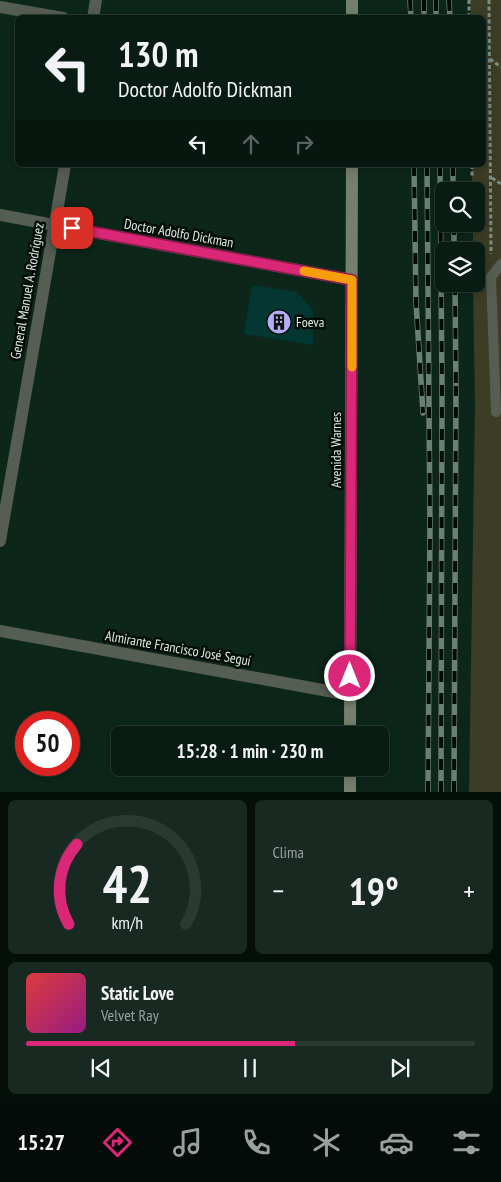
<!DOCTYPE html>
<html lang="es">
<head>
<meta charset="utf-8">
<style>
  body { margin:0; font-family:"PT Sans Narrow",sans-serif; background:#172921; color:#f1f3f6; height:100vh; display:flex; flex-direction:column; font-size:19px; white-space:nowrap }
  * { box-sizing:border-box; margin:0 }
  p { font-size:16px; color:#99a1a0 }
  .icon { flex:none; width:28px; height:28px; fill:none; stroke:currentColor; stroke-width:2; stroke-linecap:round; stroke-linejoin:round }
  .map { position:relative; height:792px; overflow:hidden }
  .drawer { display:flex; flex-direction:column; gap:8px; padding:8px; background:#050f0a; flex:1 }
  .drawer>* { flex:none }
  .hud { position:absolute; left:15px; top:15px; width:471px; height:152px; border-radius:8px; box-shadow:0 2px 12px #0003,0 0 0 1px #293a33; background:#091c13; color:#f1f3f6; overflow:hidden }
  .controls { position:absolute; left:435px; top:182px; display:grid; gap:10px }
  .controls a { display:grid; place-items:center; width:50px; height:50px; border-radius:8px; background:#091c13; box-shadow:0 2px 12px #0003,0 0 0 1px #293a33; font-size:25px }
  .speed { position:absolute; left:15px; top:711px; display:flex; gap:10px; font-size:25px; font-weight:700; text-align:center }
  .speed>* { display:grid; place-content:center; width:65px; height:65px; border-radius:50%; background:#091c13; box-shadow:0 2px 12px #0003,0 0 0 1px #293a33; line-height:1 }
  .speed .limit { border:8px solid #d22; background:#fff; color:#111 }
  .pin { position:absolute; display:grid; place-items:center; width:42px; height:42px; color:#fff; margin:-21px; border-radius:10px; box-shadow:0 2px 8px #0006 }
  .me { position:absolute; width:55px; margin:-28px; rotate:0deg; stroke-linejoin:round; filter:drop-shadow(0 0 4px #0008) }
  .turn { display:flex; align-items:center; gap:18px; height:105px; padding:0 20px; font-size:22px }
  .turn .icon { width:65px; height:65px; stroke-width:2.5 }
  .turn b { display:block; font-size:35px; line-height:42px }
  .lanes { display:flex; align-items:center; height:48px; padding:0 20px; background:#0003; justify-content:center; gap:25px; direction:ltr }
  .lanes .off { opacity:.35 }
  .big { font-size:38px; font-weight:700; line-height:1.1 }
  .drawer .card { flex:1; display:flex; flex-direction:column; justify-content:center; gap:8px; min-width:0; padding:0 18px; border-radius:8px; background:#172921 }
  .drawer .dial { align-items:center; gap:0 }
  .dial svg { height:130px; overflow:visible; fill:none; stroke:#293a33; stroke-width:7; stroke-linecap:round; text-anchor:middle }
  .dial text { fill:#f1f3f6; stroke:none }
  .song { display:flex; align-items:center; gap:15px }
  .cover { width:60px; height:60px; border-radius:8px; background:linear-gradient(135deg,hsl(0 70% 55%),hsl(310 70% 35%)) }
  .played { height:5px; border-radius:2px; background:linear-gradient(90deg,#db2777 60%,#293a33 60%) }
  .keys { display:flex; justify-content:space-around; direction:ltr }
  .heat { display:flex; justify-content:space-between; align-items:center; font-size:28px; direction:ltr }
  .drawer .tiles { flex:1; display:grid; gap:8px; grid-template-columns:1fr 1fr }
  .card:last-child { grid-column:span 2 }
  .trip { position:absolute; left:111px; top:726px; width:278px; height:50px; border-radius:8px; background:#091c13; box-shadow:0 2px 12px #0003,0 0 0 1px #293a33; font-weight:700; line-height:50px; text-align:center }
  .tab-bar { display:flex; height:80px; justify-content:space-around; align-items:center; background:#040b08; color:#99a1a0 }
  .tab-bar .icon { width:35px; height:35px }
  .tab-bar .selected { color:#db2777 }
  .tab-bar b { font-size:22px; color:#f1f3f6 }
  .map>svg:first-child { display:block }
</style>
</head>
<body>
<div class="map">
<svg width="501" height="792" viewBox="0 0 501 792">
  <rect width="100%" height="100%" fill="#0c2619"/>
  <!-- green -->
  <path fill="#3d3c24" d="M470 0H501V792H469L475 405 473 284H476V251H473V224H476V191H472V165H484V18L471 17Z"/>
  <!-- building -->
  <path fill="#053732" d="M252 285 297 292 313 310V345L244 334Z"/>
  <g fill="none" stroke-linecap="round" stroke-linejoin="round">
    <!-- path -->
    <path stroke="#7a8e83" stroke-width="3" stroke-dasharray="4 2.5" stroke-linecap="butt" d="M469 0V18
      M489 0 491 254
      M490 59 501 67
      M472 165V178
      M492 178 501 184"/>
    <!-- service -->
    <path stroke="#565d52" stroke-width="10" d="M496 412 491 277 501 264"/>
    <!-- minor -->
    <path stroke="#565d52" stroke-width="12" d="M0 7 63 18
      M93 18 96 0
      M0 215 352 280
      M0 541 65 165
      M0 631 350 695"/>
    <!-- secondary -->
    <path stroke="#757f6e" stroke-width="12" d="M352 0V18
      M350 735 352 165
      M350 792V768"/>
    <defs>
      <path id="rail" d="M410 0 411 18
        M424 0V18
        M436 0V18
        M449 0 450 18
        M414 165 416 302 423 413
        M427 165 430 525 428 792
        M440 165 442 386 441 792
        M453 165V191
        M454 224V251
        M455 284 456 392
        M454 792 456 386"/>
    </defs>
    <!-- rail casing -->
    <use href="#rail" stroke="#6b8075" stroke-width="5.5"/>
    <!-- rail -->
    <use href="#rail" stroke="#030c07" stroke-width="4" stroke-dasharray="11" stroke-linecap="butt"/>
  </g>
  <g fill="none" stroke-linecap="round" stroke-linejoin="round">
    <defs>
      <path id="route" d="M72 228 352 280 350 676"/>
    </defs>
    <!-- route casing -->
    <use href="#route" stroke="#8e194d" stroke-width="12"/>
    <!-- route -->
    <use href="#route" stroke="#db2777" stroke-width="9"/>
    <!-- slow -->
    <path stroke="#f59e0b" stroke-width="9" d="M304 271 352 280V367"/>
  </g>
  <!-- icons -->
  <defs>
    <symbol id="building-disc" viewBox="-11 -11 22 22"><circle r="9.5" fill="#b5acf8" stroke="#030c07"/><path d="M-4-6H4V6H1V3H-1V6H-4ZM-2.5-4.3h1.7v1.8h-1.7ZM.8-4.3h1.7v1.8H.8ZM-2.5-1h1.7V.8h-1.7ZM.8-1h1.7V.8H.8Z" fill="#111"/></symbol>
  </defs>
  <g fill-rule="evenodd">
    <use href="#building-disc" x="265" y="308" width="28" height="28"/>
  </g>
  <g text-anchor="middle" stroke-width="5" stroke-linejoin="round" paint-order="stroke">
    <!-- street labels -->
    <g font-size="14" fill="#dcebe2" stroke="#030c07">
      <text transform="translate(179 233) rotate(10)" y="5">Doctor Adolfo Dickman</text>
      <text transform="translate(27 291) rotate(-80)" y="5">General Manuel A. Rodríguez</text>
      <text transform="translate(336 450) rotate(-90)" y="5">Avenida Warnes</text>
      <text transform="translate(178 648) rotate(10)" y="5">Almirante Francisco José Seguí</text>
    </g>
    <!-- poi labels -->
    <g font-size="14" fill="#dcebe2" stroke="#030c07" text-anchor="start">
      <text x="296" y="327">Foeva</text>
    </g>
  </g>
</svg>
<div class="controls">
<a><svg class="icon" aria-label="search" viewBox="0 0 24 24"><circle cx="10" cy="10" r="6"/><path d="M15 15l6 6"/></svg></a>
<a><svg class="icon" aria-label="layers" viewBox="0 0 24 24"><path d="M12 4l9 5-9 5-9-5zM3 14l9 5 9-5"/></svg></a>
</div>
<div class="speed"><div class="limit">50</div></div>
<div class="pin" style="left:72px;top:228px;background:#d93025"><svg class="icon" aria-label="arrive" viewBox="0 0 24 24"><path d="M6 21V4h12l-3 4 3 4H6"/></svg></div>
<svg class="me" style="left:350px;top:676px" viewBox="-20 -20 40 40"><circle r="17" fill="#db2777" stroke="#fff" stroke-width="3"/><path d="M0-11L8 9 0 5-8 9z" fill="#fff"/></svg>
<div class="trip">15:28 · 1 min · 230 m</div>
<div class="hud">
<div class="turn"><svg class="icon" aria-label="left" viewBox="0 0 24 24"><path d="M17 20v-9H6M10 6l-5 5 5 5"/></svg><div><b>130 m</b>Doctor Adolfo Dickman</div></div>
<div class="lanes"><svg class="icon" aria-label="left" viewBox="0 0 24 24"><path d="M17 20v-9H6M10 6l-5 5 5 5"/></svg><svg class="icon off" aria-label="ahead" viewBox="0 0 24 24"><path d="M12 20V5M6 11l6-6 6 6"/></svg><svg class="icon off" aria-label="right" viewBox="0 0 24 24"><path d="M7 20v-9h11M14 6l5 5-5 5"/></svg></div>
</div>
</div>
<section class="drawer">
<div class="tiles">
<div class="card dial"><svg viewBox="0 0 100 80">
<path d="M14 69A42 42 0 1 1 86 69"/>
<path d="M14 69A42 42 0 0 1 19 20" stroke="#db2777"/>
<text x="50" y="56" font-size="32" font-weight="700">42</text>
<text x="50" y="72" font-size="11">km/h</text>
</svg></div>
<div class="card"><p>Clima</p>
<div class="heat"><a>−</a><b class="big">19°</b><a>+</a></div>
</div>
<div class="card">
<div class="song"><i class="cover"></i><div><b>Static Love</b><p>Velvet Ray</p></div></div>
<div class="played"></div>
<div class="keys"><svg class="icon" aria-label="previous" viewBox="0 0 24 24"><path d="M18 5L8 12l10 7zM5 5v14"/></svg><svg class="icon" aria-label="pause" viewBox="0 0 24 24"><path d="M8 5v14M16 5v14"/></svg><svg class="icon" aria-label="next" viewBox="0 0 24 24"><path d="M6 5l10 7-10 7zM19 5v14"/></svg></div>
</div>
</div>
</section>
<nav class="tab-bar">
<b>15:27</b>
<svg class="icon selected" aria-label="directions" viewBox="0 0 24 24"><path d="M12 3l9 9-9 9-9-9zM9 14v-3h6M13 9l2 2-2 2"/></svg>
<svg class="icon" aria-label="music" viewBox="0 0 24 24"><path d="M9 18V5l10-2v13"/><circle cx="6" cy="18" r="3"/><circle cx="16" cy="16" r="3"/></svg>
<svg class="icon" aria-label="phone" viewBox="0 0 24 24"><path d="M5 4h4l2 5-3 2q2 4 5 5l2-3 5 2v4C11 20 4 13 5 4z"/></svg>
<svg class="icon" aria-label="climate" viewBox="0 0 24 24"><path d="M12 3v18M4 7l16 10M4 17L20 7"/></svg>
<svg class="icon" aria-label="car" viewBox="0 0 24 24"><path d="M5 17H2v-5l4-1 3-4h7l3 4 3 1v5h-3M9 17h6M6 11h13"/><circle cx="7" cy="17" r="2"/><circle cx="17" cy="17" r="2"/></svg>
<svg class="icon" aria-label="filters" viewBox="0 0 24 24"><path d="M4 7h16M4 17h16"/><circle cx="9" cy="7" r="2"/><circle cx="15" cy="17" r="2"/></svg>
</nav>
</body>
</html>
